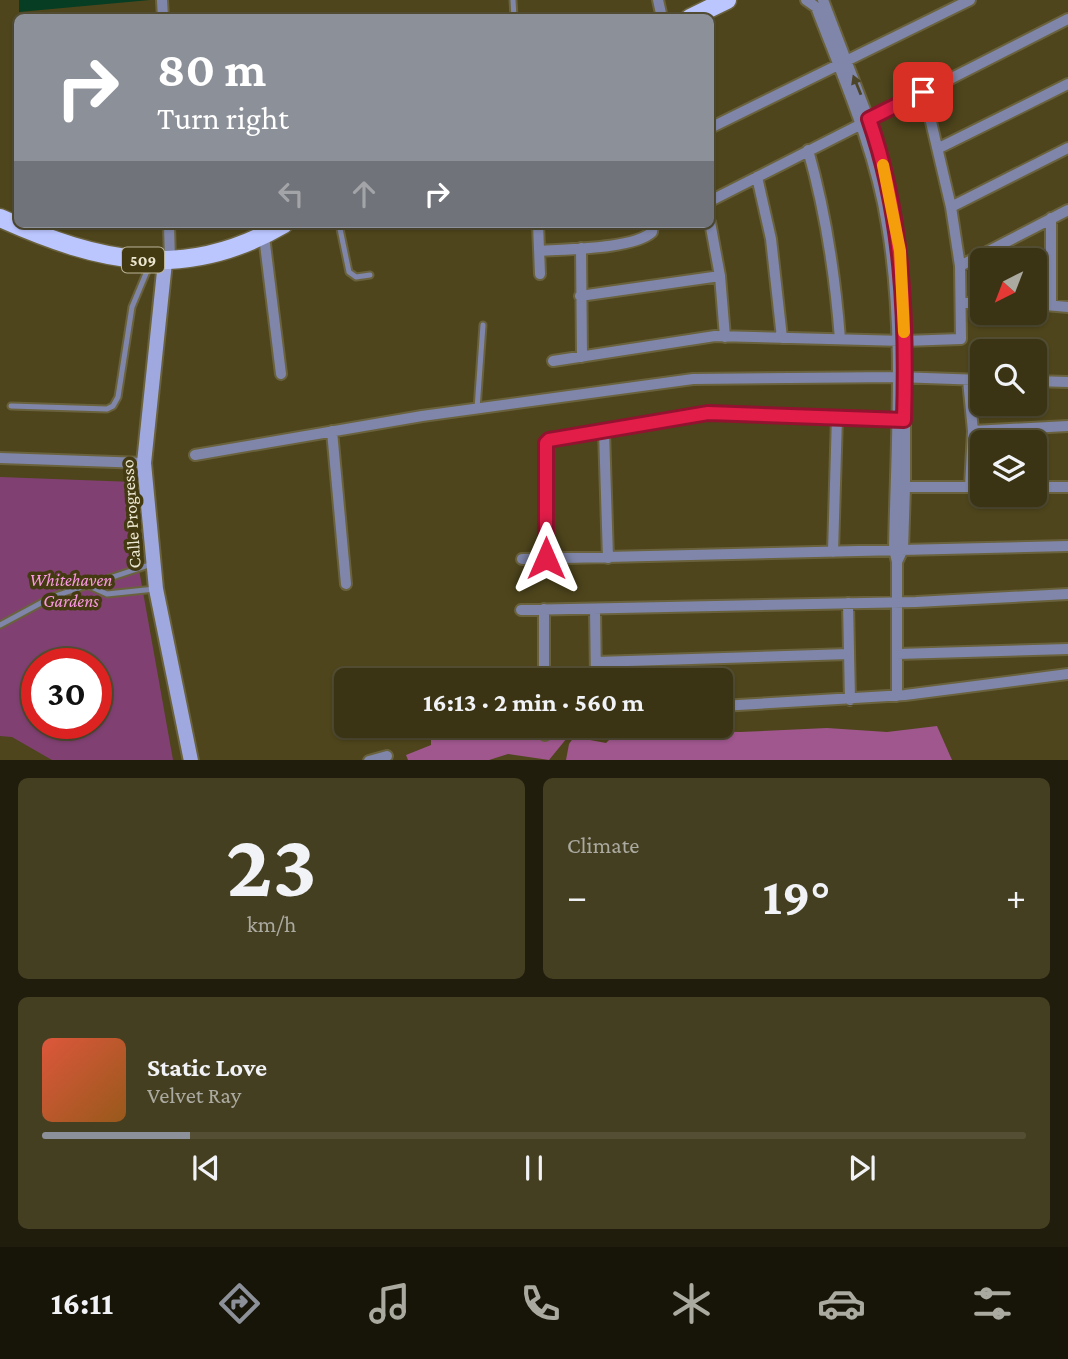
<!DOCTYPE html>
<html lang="en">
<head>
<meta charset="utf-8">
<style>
  body { margin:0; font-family:"Crimson Pro",serif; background:#453f22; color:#f1f3f6; height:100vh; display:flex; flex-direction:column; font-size:26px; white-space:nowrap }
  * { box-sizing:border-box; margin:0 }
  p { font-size:23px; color:#abaaa0 }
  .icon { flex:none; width:38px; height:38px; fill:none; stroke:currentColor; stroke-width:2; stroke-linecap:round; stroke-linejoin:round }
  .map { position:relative; height:760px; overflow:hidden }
  .drawer { display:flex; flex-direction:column; gap:18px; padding:18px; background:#201d0c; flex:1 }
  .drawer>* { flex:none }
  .banner { position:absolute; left:14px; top:14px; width:700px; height:214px; border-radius:10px; box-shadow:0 2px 5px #0004,0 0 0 2px #544f34; background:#8c9099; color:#fff; overflow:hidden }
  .needle { width:46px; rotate:222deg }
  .tools { position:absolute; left:970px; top:248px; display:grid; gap:14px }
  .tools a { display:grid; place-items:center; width:77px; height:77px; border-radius:10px; background:#3a3415; box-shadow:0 2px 5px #0004,0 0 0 2px #544f34; font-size:35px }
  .speed { position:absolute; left:21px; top:648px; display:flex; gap:14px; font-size:35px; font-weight:700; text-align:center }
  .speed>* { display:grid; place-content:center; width:91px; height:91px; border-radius:50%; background:#3a3415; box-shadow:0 2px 5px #0004,0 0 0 2px #544f34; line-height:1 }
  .speed .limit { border:10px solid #d22; background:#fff; color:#111 }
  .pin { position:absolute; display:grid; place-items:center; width:60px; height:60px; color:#fff; margin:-30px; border-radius:14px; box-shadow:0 4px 10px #0006 }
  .me { position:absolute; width:77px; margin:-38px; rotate:0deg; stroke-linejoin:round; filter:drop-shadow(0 0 5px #0008) }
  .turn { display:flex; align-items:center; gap:24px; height:147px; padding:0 28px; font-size:32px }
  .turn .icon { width:91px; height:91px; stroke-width:2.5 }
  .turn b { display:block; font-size:49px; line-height:60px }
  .lanes { display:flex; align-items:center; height:66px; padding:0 28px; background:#0003; justify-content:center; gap:35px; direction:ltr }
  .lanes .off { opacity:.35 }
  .big { font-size:52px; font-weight:700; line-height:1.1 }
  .drawer .tile { flex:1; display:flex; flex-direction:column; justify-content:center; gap:10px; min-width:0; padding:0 24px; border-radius:10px; background:#453f22 }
  .drawer .dial { align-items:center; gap:0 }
  .dial b { font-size:91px; line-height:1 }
  .song { display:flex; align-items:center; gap:21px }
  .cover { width:84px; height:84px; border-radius:10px; background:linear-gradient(135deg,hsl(10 70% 55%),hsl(30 70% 35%)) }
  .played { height:7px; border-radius:4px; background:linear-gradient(90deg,#8c9099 15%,#544f34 15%) }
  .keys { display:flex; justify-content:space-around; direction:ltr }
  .heat { display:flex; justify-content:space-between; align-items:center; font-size:38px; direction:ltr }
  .drawer .tiles { flex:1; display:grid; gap:18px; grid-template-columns:1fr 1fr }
  .tile:last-child { grid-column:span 2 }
  .trip { position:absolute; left:334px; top:668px; width:399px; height:70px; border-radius:10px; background:#3a3415; box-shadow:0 2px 5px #0004,0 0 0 2px #544f34; font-weight:700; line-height:70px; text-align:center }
  .tabs { display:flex; height:112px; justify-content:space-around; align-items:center; background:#171508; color:#abaaa0 }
  .tabs .icon { width:49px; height:49px }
  .tabs .selected { color:#8c9099 }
  .tabs b { font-size:32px; color:#f1f3f6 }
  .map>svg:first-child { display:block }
</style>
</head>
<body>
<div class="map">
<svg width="1068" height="761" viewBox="0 0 1068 761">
  <rect width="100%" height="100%" fill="#4e451c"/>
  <!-- green -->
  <path fill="#804172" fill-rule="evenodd" d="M0 477 134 482 138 564 173 760H52L12 737 0 736ZM37 663H96V723H37Z"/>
  <!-- forest -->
  <path fill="#9f578e" d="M431 726H508L509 734 526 738 536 726 542 736 567 738 549 760 508 754 486 761 408 760 406 755 431 745Z
    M937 726 952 760H566L569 744 574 737 606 743 615 734H630L635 739 701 731 740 732 827 728 887 732Z"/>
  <!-- water -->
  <path fill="#073d23" d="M19 0H150L19 12Z"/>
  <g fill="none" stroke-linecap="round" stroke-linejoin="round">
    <defs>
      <path id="lane" d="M513 0 514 18
        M339 224 349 272 356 277 370 275
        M11 406 107 409 113 406 118 397 132 307 150 264
        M477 409 483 325
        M87 585 107 594 155 589
        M0 625 52 597 152 564"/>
      <path id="street" d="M162 0 163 18
        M658 0 662 18
        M806 0 816 7C843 78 875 149 887 225 905 331 896 442 894 549L897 562V696
        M823 0 880 149 900 251 905 378V487L903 549 897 562
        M710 128 970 0
        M939 148 1068 84
        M808 150C826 213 835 274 840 339
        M757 177 771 239 782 338
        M710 201 1068 19
        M951 207 1068 148
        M1051 218V304
        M710 222 720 276 725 337
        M169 224 170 262
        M538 224 540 274
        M264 236 281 374
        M581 248 582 357
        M540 251C566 249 634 249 652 232L653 224
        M960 266 1068 210
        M580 296 720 276
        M961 303H982
        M1034 304 1068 307
        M553 361 715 336 904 341 961 339 960 266 951 207 924 92
        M968 380 973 431
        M1034 381 1068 382
        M332 431 346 584
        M604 431 608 558
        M195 455 422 416 693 379 897 377 982 380
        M0 458 144 463
        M905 487H982
        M970 487 973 431 1068 426
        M1034 487H1068
        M833 552 837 417
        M546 558V443L549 440 717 412 901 420
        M522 559 1068 546
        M848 603 850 700
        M544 609V681
        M595 609 596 681
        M521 610 916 602 1068 594
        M897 654 1068 649
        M596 662 849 654
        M721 706 905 695 1068 674
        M545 726V735
        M369 761 387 756"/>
      <path id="secondary" d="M165 262 144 463 156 589 191 761"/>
      <path id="primary" d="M690 18 727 0
        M0 218C100 263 186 282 284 224"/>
    </defs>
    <!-- lane casing -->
    <use href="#lane" stroke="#6a623d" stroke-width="9"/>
    <!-- street casing -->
    <use href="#street" stroke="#6a623d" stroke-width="14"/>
    <!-- secondary casing -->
    <use href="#secondary" stroke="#6a623d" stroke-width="18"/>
    <!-- primary casing -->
    <use href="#primary" stroke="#6a623d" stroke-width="21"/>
    <!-- lane -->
    <use href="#lane" stroke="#7f86a9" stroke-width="5"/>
    <!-- street -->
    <use href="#street" stroke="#7f86a9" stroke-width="10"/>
    <!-- secondary -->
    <use href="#secondary" stroke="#9fa9e0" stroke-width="14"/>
    <!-- primary -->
    <use href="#primary" stroke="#bbc5fe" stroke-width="18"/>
  </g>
  <!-- one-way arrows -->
  <defs><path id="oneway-solid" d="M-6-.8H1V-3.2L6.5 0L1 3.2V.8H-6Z" transform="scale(1.75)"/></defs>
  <use fill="#4d4528" href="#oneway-solid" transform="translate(857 85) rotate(-112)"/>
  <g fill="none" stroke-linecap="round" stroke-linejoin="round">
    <defs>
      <path id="route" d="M546 558V443L549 440 708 413 904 420C907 318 903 216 869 119L923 92"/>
    </defs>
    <!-- route casing -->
    <use href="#route" stroke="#92132f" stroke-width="18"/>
    <!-- route -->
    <use href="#route" stroke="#e11d48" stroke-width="12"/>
    <!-- slow -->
    <path stroke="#f59e0b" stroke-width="12" d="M883 165 900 251 904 332"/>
  </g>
  <g text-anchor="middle" stroke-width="7" stroke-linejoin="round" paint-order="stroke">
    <!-- shield labels -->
    <rect fill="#443a11" stroke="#bab397" stroke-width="2" x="122" y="247.5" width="42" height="25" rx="5"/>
    <g font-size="16" font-weight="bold" fill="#ece7d1">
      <text x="143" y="266">509</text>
    </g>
    <!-- street labels -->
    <g font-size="18" fill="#ece7d1" stroke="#443a11">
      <text transform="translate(131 514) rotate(-94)" y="6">Calle Progresso</text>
    </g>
    <!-- park labels -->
    <g font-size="18" font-style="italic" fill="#fb98e3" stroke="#443a11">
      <text x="71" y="586">Whitehaven<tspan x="71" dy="21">Gardens</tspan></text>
    </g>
  </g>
</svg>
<div class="tools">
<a><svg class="needle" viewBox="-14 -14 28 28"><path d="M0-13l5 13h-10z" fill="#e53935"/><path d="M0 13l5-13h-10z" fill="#abaaa0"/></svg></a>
<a><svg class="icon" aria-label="search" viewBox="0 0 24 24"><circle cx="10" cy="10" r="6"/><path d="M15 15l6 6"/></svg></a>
<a><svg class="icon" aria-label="layers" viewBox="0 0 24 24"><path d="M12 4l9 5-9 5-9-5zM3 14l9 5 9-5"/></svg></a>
</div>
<div class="speed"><div class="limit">30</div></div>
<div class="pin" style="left:923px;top:92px;background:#d93025"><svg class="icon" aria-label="arrive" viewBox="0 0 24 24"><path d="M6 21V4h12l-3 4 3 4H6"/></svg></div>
<svg class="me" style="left:546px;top:558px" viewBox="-20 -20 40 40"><path d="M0-17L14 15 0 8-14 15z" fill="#e11d48" stroke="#fff" stroke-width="4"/></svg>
<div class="trip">16:13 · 2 min · 560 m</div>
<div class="banner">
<div class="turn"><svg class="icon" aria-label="right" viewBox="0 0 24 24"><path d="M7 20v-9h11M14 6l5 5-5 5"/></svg><div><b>80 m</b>Turn right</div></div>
<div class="lanes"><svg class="icon off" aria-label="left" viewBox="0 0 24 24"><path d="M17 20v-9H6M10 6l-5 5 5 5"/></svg><svg class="icon off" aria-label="ahead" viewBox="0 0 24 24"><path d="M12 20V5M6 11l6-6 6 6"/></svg><svg class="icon" aria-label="right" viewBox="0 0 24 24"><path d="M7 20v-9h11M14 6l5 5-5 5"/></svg></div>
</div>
</div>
<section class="drawer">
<div class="tiles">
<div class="tile dial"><b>23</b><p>km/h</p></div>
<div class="tile"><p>Climate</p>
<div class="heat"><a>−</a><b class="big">19°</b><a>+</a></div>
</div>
<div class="tile">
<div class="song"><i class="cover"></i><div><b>Static Love</b><p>Velvet Ray</p></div></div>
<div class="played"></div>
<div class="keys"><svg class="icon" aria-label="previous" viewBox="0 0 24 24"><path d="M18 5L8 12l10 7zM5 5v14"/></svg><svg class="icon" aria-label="pause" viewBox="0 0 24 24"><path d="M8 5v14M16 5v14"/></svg><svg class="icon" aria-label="next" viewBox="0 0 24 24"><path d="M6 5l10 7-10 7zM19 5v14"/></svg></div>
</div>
</div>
</section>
<nav class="tabs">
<b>16:11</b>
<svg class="icon selected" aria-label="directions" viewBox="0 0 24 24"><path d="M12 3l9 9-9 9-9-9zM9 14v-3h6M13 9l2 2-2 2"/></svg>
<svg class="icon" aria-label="music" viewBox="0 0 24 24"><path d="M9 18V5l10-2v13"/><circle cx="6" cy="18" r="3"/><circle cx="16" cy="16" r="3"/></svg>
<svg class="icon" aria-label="phone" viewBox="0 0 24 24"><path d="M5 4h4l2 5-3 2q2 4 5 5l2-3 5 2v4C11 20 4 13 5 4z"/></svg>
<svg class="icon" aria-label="climate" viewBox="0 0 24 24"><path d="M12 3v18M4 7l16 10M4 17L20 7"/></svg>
<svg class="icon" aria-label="car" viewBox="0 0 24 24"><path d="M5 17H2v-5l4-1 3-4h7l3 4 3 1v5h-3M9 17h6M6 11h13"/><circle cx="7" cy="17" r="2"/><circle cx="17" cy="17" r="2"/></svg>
<svg class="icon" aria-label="filters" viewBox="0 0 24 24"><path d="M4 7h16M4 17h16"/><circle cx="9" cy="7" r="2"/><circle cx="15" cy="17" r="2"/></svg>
</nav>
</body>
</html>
